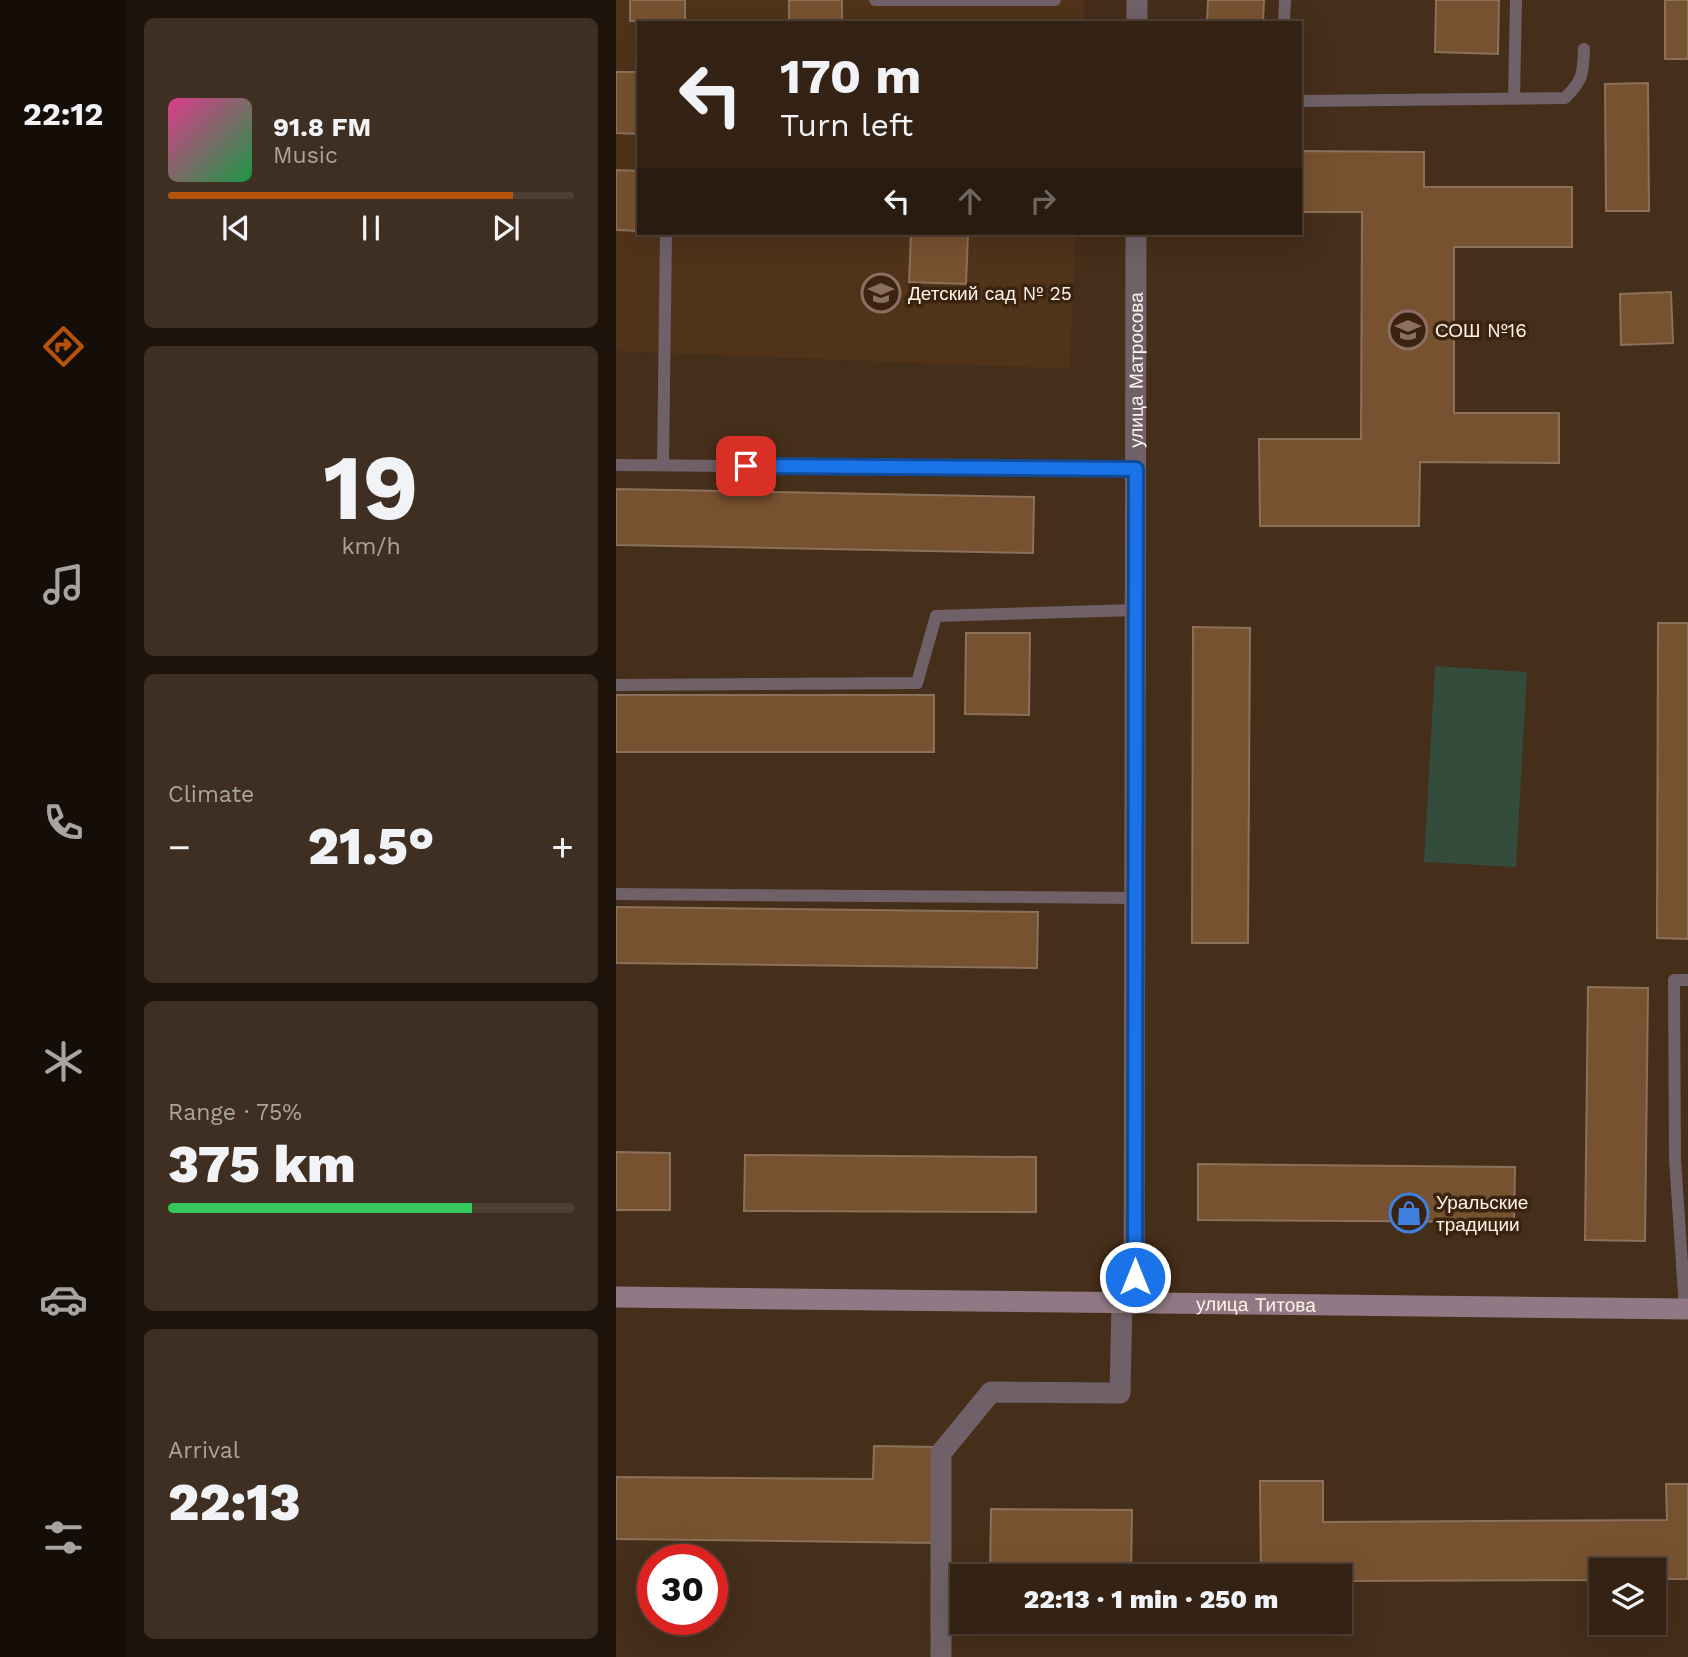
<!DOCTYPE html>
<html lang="en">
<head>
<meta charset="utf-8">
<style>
  body { margin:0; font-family:"Work Sans",sans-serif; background:#3f2f22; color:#f1f3f6; height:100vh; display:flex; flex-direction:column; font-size:26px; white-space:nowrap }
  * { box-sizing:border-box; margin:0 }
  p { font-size:23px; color:#a9a4a0 }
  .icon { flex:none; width:38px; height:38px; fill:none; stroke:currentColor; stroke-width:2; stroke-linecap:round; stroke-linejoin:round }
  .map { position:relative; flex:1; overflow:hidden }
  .sheet { display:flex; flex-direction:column; gap:18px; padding:18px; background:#1d130b; width:490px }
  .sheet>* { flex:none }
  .top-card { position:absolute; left:21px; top:21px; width:665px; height:214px; border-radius:0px; box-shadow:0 7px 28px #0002,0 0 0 2px #4e3f34; background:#342214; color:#f1f3f6; overflow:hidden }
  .tools { position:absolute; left:973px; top:1558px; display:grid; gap:14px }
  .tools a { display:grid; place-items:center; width:77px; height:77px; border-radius:0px; background:#342214; box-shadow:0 7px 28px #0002,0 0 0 2px #4e3f34; font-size:35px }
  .speed { position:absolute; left:21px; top:1544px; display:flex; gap:14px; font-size:35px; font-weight:700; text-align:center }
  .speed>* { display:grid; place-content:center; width:91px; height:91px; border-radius:50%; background:#342214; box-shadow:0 7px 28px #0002,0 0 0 2px #4e3f34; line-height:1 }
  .speed .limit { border:10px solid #d22; background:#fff; color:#111 }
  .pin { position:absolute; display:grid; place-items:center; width:60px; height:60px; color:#fff; margin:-30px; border-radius:14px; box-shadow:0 4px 10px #0006 }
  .me { position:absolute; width:77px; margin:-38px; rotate:0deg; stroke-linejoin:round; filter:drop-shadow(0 0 5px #0008) }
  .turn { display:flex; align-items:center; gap:24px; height:147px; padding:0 28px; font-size:32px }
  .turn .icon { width:91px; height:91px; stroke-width:2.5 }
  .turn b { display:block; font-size:49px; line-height:60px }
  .lanes { display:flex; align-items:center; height:66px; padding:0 28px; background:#0003; justify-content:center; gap:35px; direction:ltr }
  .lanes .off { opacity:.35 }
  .big { font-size:52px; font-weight:800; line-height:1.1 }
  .sheet .card { flex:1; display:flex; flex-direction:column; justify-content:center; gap:10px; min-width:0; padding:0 24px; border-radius:10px; background:#3f2f22 }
  .sheet .dial { align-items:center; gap:0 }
  .dial b { font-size:91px; line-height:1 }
  .song { display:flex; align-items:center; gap:21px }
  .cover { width:84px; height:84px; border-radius:10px; background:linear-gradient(135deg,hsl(330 70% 55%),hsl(140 70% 35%)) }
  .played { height:7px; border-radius:4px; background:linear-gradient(90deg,#b45309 85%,#4e3f34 85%) }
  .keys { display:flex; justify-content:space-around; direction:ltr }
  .heat { display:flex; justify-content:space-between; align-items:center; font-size:38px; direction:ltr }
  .charge { height:10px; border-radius:5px; background:linear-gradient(90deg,#34c759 75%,#4e3f34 0) }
  .trip { position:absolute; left:334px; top:1564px; width:402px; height:70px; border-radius:0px; background:#342214; box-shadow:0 7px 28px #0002,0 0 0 2px #4e3f34; font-weight:800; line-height:70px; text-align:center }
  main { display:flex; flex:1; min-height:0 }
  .tabs { display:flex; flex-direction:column; width:126px; justify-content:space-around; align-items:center; background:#150e08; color:#a9a4a0 }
  .tabs .icon { width:49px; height:49px }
  .tabs .active { color:#b45309 }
  .tabs b { font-size:32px; color:#f1f3f6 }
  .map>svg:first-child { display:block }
</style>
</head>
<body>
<main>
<nav class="tabs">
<b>22:12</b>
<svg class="icon active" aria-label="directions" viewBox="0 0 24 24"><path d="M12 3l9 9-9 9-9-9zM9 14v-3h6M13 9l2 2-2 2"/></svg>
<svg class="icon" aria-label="music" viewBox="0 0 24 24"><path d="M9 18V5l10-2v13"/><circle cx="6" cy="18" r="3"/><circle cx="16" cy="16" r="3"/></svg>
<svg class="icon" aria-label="phone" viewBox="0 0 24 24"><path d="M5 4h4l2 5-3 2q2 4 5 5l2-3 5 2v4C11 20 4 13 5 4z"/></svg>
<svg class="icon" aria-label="climate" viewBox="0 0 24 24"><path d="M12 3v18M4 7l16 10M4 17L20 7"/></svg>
<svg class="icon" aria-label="car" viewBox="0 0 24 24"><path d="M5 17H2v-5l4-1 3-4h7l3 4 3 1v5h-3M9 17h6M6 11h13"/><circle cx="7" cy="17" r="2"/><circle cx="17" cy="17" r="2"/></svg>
<svg class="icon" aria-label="filters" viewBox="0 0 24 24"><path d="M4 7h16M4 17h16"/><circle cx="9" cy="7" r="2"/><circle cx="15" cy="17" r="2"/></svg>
</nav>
<section class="sheet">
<div class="card">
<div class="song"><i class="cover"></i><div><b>91.8 FM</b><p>Music</p></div></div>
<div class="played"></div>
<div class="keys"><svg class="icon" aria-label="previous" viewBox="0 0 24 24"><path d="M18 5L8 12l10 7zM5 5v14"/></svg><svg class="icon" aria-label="pause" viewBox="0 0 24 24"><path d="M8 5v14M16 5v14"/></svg><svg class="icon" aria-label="next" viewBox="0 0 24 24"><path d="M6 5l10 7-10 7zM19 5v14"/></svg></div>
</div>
<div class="card dial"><b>19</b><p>km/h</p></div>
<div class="card"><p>Climate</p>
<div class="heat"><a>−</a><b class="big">21.5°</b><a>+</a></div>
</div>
<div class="card"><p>Range · 75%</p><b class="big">375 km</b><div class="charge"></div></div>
<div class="card"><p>Arrival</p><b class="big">22:13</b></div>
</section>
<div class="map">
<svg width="1072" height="1657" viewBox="0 0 1072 1657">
  <rect width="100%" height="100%" fill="#452e1a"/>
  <!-- built -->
  <path fill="#503319" d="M0 0H468L467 23H23V233H459L454 369 0 351Z"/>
  <!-- green -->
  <path fill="#334c3b" d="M819 666 911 672 900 867 808 862Z"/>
  <!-- building -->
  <path fill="#775231" stroke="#8b715a" stroke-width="2" d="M14 0H69V22L14 21Z
    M173 0H226V23H173Z
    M592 0H648L647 23H591Z
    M820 0H883L882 54 819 52Z
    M1049 0H1072V59H1049Z
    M0 72H23V134L0 133Z
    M1032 83 1033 211H990L989 84Z
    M684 151 808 152V187H956V247H838V413H943V463L804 462 803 526H644L643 439H745L746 212H684Z
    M0 170 23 171V231L0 230Z
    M295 233H352L350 284 293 282Z
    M1055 292 1057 343 1005 345 1004 294Z
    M0 489 418 497 417 553 0 545Z
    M1042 623H1072V939L1041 938Z
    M577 627 634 628 632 943H576Z
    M350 633H414L413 715 349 714Z
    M0 695H318V752H0Z
    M0 907 422 912 421 968 0 963Z
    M972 987 1032 988 1029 1241 969 1240Z
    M0 1152 54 1153V1210H0Z
    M129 1155 420 1157V1212L128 1211Z
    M582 1164 899 1167 898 1222 582 1220Z
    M258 1446 320 1447 319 1543 0 1539V1477L257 1479Z
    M644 1481H707V1522L1051 1520 1050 1484H1072V1579H1038V1570H985V1580L724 1581V1577H645Z
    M375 1509 516 1510 515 1577H374Z"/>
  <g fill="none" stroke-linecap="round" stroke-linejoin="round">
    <!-- lane -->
    <path stroke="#6f6167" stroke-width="12" d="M259 0H439
      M668 23 669 0
      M898 99 900 0
      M684 101 949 98C967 80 967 74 968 49
      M0 465 520 469
      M47 465 50 233
      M0 685 301 683 320 616 520 610
      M0 894 519 898
      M1069 1309 1059 1159 1058 980H1072"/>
    <!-- street -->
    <g stroke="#6f6167" stroke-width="21">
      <path d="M521 23V0"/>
      <path id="s1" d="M518 1304 520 233"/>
      <path d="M325 1657V1453L375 1392 504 1393 506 1303"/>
    </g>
    <!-- secondary -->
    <path stroke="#907984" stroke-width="21" id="s2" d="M0 1297 1072 1309"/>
  </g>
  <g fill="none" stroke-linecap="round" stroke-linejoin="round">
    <defs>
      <path id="route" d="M130 466 520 469 519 1277"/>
    </defs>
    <!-- route casing -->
    <use href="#route" stroke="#114b97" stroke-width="18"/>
    <!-- route -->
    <use href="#route" stroke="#1a73e8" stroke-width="12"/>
  </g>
  <!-- icons -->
  <defs>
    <symbol id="school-ring" viewBox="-11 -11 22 22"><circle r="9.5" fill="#3a2410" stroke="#8d6e63" stroke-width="1.5"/><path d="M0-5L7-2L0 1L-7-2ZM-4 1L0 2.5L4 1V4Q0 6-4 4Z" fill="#8d6e63"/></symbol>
    <symbol id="shop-ring" viewBox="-11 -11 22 22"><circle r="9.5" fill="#3a2410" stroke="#3f7fe0" stroke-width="1.5"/><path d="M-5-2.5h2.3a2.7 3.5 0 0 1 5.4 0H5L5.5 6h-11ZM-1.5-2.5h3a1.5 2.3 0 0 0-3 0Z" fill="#3f7fe0"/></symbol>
  </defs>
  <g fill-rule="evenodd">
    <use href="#school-ring" x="243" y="271" width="44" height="44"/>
    <use href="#school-ring" x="770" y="308" width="44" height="44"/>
    <use href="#shop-ring" x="771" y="1191" width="44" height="44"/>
  </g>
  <g text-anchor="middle" stroke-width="7" stroke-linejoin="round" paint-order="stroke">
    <!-- poi labels -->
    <g font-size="19" fill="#fff3e9" stroke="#3a2410" text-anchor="start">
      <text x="292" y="300">Детский сад № 25</text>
      <text x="819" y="337">СОШ №16</text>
      <text x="820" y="1209">Уральские<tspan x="820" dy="22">традиции</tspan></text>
    </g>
    <!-- street labels -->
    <g font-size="19" fill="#fff3e9" stroke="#3a2410">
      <text dy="7" stroke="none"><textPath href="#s1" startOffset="934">улица Матросова</textPath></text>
      <text dy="7" stroke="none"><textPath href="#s2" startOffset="640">улица Титова</textPath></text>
    </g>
  </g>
</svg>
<div class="tools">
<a><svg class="icon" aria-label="layers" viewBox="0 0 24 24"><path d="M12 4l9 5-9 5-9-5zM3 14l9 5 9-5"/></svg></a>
</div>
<div class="speed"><div class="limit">30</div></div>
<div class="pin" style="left:130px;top:466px;background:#d93025"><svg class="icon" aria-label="arrive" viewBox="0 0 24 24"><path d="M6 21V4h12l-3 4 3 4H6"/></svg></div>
<svg class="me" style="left:519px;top:1277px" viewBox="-20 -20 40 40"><circle r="17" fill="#1a73e8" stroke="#fff" stroke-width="3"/><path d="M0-11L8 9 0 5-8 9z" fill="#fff"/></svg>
<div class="trip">22:13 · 1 min · 250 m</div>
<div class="top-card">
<div class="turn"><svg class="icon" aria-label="left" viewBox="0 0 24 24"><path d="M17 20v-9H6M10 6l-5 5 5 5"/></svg><div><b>170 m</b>Turn left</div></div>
<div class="lanes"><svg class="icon" aria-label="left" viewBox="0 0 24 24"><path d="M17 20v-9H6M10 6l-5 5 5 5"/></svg><svg class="icon off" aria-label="ahead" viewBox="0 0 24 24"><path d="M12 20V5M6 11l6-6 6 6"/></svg><svg class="icon off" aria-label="right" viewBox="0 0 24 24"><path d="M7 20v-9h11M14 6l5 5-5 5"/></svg></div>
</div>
</div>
</main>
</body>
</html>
